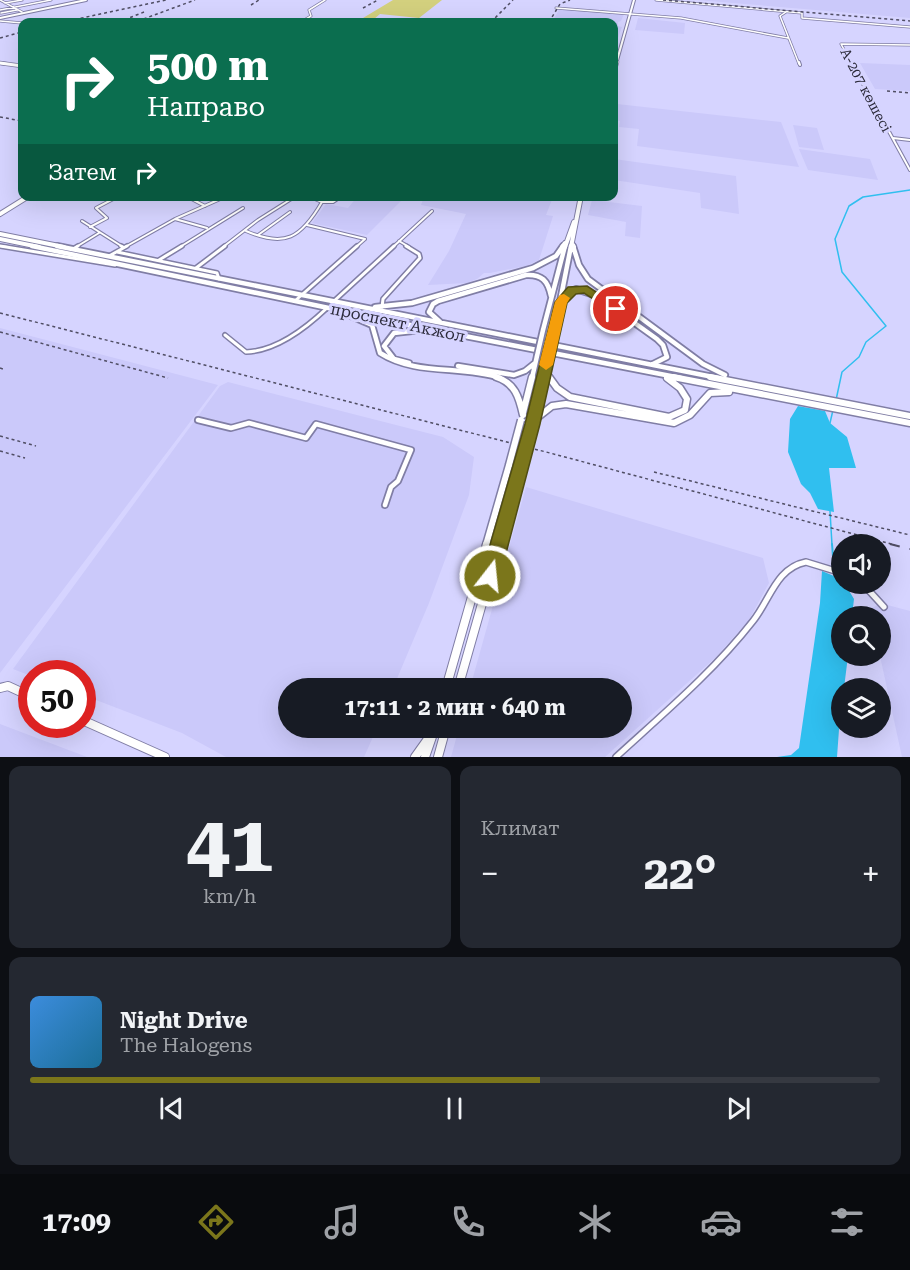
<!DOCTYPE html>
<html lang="ru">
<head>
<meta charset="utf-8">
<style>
  body { margin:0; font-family:"Roboto Serif",serif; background:#242831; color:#f1f3f6; height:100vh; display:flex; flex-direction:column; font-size:22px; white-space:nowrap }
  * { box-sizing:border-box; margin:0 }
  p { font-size:20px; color:#9ea1a6 }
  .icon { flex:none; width:33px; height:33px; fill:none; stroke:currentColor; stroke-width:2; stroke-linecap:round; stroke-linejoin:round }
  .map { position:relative; height:757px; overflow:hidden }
  .drawer { display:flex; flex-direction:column; gap:9px; padding:9px; background:#0d0f14; flex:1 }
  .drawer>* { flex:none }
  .banner { position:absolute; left:18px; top:18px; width:600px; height:183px; border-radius:12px; box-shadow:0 6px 24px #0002; background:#0b6e4f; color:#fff; overflow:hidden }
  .buttons { position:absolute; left:831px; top:534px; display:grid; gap:12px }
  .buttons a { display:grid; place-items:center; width:60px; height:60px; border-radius:50%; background:#171b24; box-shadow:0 6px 24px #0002; font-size:30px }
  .speed { position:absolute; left:18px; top:660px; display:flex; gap:12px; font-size:30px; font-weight:700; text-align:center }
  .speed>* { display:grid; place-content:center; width:78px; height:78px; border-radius:50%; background:#171b24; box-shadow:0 6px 24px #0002; line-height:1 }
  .speed .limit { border:9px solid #d22; background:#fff; color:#111 }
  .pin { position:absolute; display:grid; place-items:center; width:51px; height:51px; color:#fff; margin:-26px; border:3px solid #fff; border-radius:50%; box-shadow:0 2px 6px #0007 }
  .me { position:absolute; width:66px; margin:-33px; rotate:16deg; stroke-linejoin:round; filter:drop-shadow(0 0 4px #0008) }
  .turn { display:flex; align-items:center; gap:21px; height:126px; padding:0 30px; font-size:27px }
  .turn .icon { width:78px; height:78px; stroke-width:2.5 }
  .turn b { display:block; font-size:42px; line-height:51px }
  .then { display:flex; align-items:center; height:57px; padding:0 30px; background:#0003; gap:12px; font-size:22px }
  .big { font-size:45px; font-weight:700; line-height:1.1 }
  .drawer .card { flex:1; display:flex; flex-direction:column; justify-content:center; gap:9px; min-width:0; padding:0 21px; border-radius:12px; background:#242831 }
  .drawer .dial { align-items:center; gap:0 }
  .dial b { font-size:78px; line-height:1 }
  .song { display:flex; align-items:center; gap:18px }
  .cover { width:72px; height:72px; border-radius:9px; background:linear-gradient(135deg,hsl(210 70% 55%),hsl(200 70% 35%)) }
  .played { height:6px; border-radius:3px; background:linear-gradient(90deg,#7b761b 60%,#363941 60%) }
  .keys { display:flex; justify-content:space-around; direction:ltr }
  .heat { display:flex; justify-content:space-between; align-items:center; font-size:33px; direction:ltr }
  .drawer .tiles { flex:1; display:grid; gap:9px; grid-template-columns:1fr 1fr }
  .card:last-child { grid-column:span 2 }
  .trip { position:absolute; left:278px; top:678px; width:354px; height:60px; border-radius:30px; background:#171b24; box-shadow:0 6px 24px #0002; font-weight:700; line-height:60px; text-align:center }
  .menu { display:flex; height:96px; justify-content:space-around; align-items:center; background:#090b0e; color:#9ea1a6 }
  .menu .icon { width:42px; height:42px }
  .menu .current { color:#7b761b }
  .menu b { font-size:27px; color:#f1f3f6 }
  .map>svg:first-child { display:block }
</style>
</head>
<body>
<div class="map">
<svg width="910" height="757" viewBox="0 0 910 757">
  <rect width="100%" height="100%" fill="#d6d4ff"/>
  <!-- built -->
  <path fill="#cbc9fa" d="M697 0H910V18L745 4Z
    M560 8 624 14 621 21 618 22V26L622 27 614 48V22H552Z
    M638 18 685 23 684 34 635 30Z
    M860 63 910 65V91L875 89Z
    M617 104 781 122 799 167 637 146 639 129 619 127 620 121 614 120Z
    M793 125 817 128 824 150 799 147Z
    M799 149 870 159 878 180 808 170Z
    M614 159 736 176 739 214 701 208 700 193 614 180Z
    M357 197V196L412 197 409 201H401L367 235 312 223 326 204 348 208Z
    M424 197H553L546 215 553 216 539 260 526 266 490 273H484L477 279 467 283 428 285 449 251 466 214 421 205Z
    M592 200 642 206 640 238 625 236 626 222 588 215Z
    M0 328 218 385 0 673Z
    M228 382 443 437 474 457 469 495 429 603 393 688H288V728H377L364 757H226L182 733 83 695 82 674H32L31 676 13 669 220 386Z
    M526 487 763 558 769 583 749 620 716 657 605 757H451L459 728H621V688H470Z
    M880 603 910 611V757H902L880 656V616H872L871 609Z
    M0 724 87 757H0Z"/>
  <!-- green -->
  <path fill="#d3d07e" d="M393 0H442L419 18 380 14 374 19 363 18Z"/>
  <!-- water -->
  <path fill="#30bfef" d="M798 406 825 411 830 423 847 437 856 468H829L834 512 818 509 810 493 801 484 788 452 790 419Z
    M822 571 841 579 842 584H845L854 599 852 616H842V656H848L844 688H842L837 757H777L791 755 799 748 820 603Z"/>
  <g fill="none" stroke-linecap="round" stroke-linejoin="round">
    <!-- stream-far1 -->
    <path stroke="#30bfef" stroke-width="1.5" d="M836 400 842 372 859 357 866 342 886 326 842 272 835 239 849 206 863 197 910 190
      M830 423 833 410
      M830 511 832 545"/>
    <!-- stream -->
    <path stroke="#30bfef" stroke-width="2" d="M832 544 834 569"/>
    <defs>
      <path id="street-far4" d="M0 0 22 12
        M656 0 802 13V18L910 27
        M5 3 22 0
        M556 8 681 18 788 38
        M0 10 51 0
        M786 12 780 16 799 64
        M1 13 17 10
        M0 21 22 23
        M301 22 311 16 309 10 325 0
        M852 64 841 44 910 45"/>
      <path id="street-far3" d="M799 62 800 65
        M851 62 910 170
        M893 138 910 140
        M186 196 205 206
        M308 196 322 202
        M175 219 207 228
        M82 221 123 247
        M307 225 365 239
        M90 227 107 218 96 208 119 196
        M246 231C285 248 301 238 322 202H333L342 196
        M258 235 290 212
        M399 241 409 247
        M0 246 8 247
        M76 247 99 233
        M125 247 175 219 227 196
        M180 247 243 208
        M223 247 258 220 296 196
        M356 247 365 239
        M393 247 432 211"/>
      <path id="street-far2" d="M0 246 115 265
        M121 246 123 247
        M73 249 78 246
        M117 252 217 273 219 279
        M109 256 127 246
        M159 260 182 246
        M196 268 225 246
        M296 300 357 246
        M333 302 394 246
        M382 307 383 299 420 258 419 254 406 246
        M225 335 246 352C276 351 306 328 327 308"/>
      <path id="street-far1" d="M198 420 231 428 249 423 306 438 316 424 411 450 398 481 391 487 385 505"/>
      <path id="street" d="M863 584 884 607
        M616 757C663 714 713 672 753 621 770 600 776 568 806 562L842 573"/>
      <path id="secondary-far5" d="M0 63 7 64
        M616 64 634 0"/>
      <path id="secondary-far4" d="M0 63 22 66
        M614 73 617 62"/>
      <path id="secondary-far3" d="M0 214 29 196
        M0 234 64 247
        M0 239 39 247
        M573 245 574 247
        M562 247 565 243
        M565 247 574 222
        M571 247 581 196"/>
      <path id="secondary-far2" d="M32 246 429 329 681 378
        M57 246 718 378
        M573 246 579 265 588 279 703 364 725 375
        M561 302 568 293 576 289 597 296 657 339 663 345 667 357 653 364
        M375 307 412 303 533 268 556 256 563 246
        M351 316 372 325 380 353C416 376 461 365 500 378
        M440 322 429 312 433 304 438 301 526 275C542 274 548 281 551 296
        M543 330 565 246
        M554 332 571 246
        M409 363 394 359 384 346 394 333 421 330
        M458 366 514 375 525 371 535 363
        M545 370 550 378
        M532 378 537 356
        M543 378 548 359"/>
      <path id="secondary-far1" d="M496 377C515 383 519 397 523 415
        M549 377 557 388 570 397 669 417 685 410 687 399 680 388 667 378
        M673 377 910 423
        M710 377 910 416
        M523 413 532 377
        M533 420 544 377
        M533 421 552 406 566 404 674 423 690 415 710 393 729 392
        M486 545 509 465
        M499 545 521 468"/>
      <path id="secondary" d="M0 688 8 686 32 697
        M446 688 487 544
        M458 688 499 544
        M82 720 165 757
        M415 757 430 736
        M425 757 435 728
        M438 757 446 728"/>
      <path id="primary" d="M0 18 86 0"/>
    </defs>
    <!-- street-far4 casing -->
    <use href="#street-far4" stroke="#807ea5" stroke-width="3"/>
    <!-- street-far3 casing -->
    <use href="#street-far3" stroke="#807ea5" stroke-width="4"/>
    <!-- street-far2 casing -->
    <use href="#street-far2" stroke="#807ea5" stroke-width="6"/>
    <!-- street-far1 casing -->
    <use href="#street-far1" stroke="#807ea5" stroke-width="8"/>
    <!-- street casing -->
    <use href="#street" stroke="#807ea5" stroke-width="8"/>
    <!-- secondary-far5 casing -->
    <use href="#secondary-far5" stroke="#807ea5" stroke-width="4"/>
    <!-- secondary-far4 casing -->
    <use href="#secondary-far4" stroke="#807ea5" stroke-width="4.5"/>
    <!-- secondary-far3 casing -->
    <use href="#secondary-far3" stroke="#807ea5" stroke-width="6"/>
    <!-- secondary-far2 casing -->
    <use href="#secondary-far2" stroke="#807ea5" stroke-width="8"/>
    <!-- secondary-far1 casing -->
    <use href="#secondary-far1" stroke="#807ea5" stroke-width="9"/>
    <!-- secondary casing -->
    <use href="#secondary" stroke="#807ea5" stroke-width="10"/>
    <!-- primary casing -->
    <use href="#primary" stroke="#807ea5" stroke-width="4"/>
    <!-- street-far4 -->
    <use href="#street-far4" stroke="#fff" stroke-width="1.5"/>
    <!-- street-far3 -->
    <use href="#street-far3" stroke="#fff" stroke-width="2"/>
    <!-- street-far2 -->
    <use href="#street-far2" stroke="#fff" stroke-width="3"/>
    <!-- street-far1 -->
    <use href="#street-far1" stroke="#fff" stroke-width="4.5"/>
    <!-- street -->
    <use href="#street" stroke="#fff" stroke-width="5"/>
    <!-- secondary-far5 -->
    <use href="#secondary-far5" stroke="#fff" stroke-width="2"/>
    <!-- secondary-far4 -->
    <use href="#secondary-far4" stroke="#fff" stroke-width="3"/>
    <!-- secondary-far3 -->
    <use href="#secondary-far3" stroke="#fff" stroke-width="4"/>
    <!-- secondary-far2 -->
    <use href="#secondary-far2" stroke="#fff" stroke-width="4.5"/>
    <!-- secondary-far1 -->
    <use href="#secondary-far1" stroke="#fff" stroke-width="6"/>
    <!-- secondary -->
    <use href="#secondary" stroke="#fff" stroke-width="8"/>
    <!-- primary -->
    <use href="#primary" stroke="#fff" stroke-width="2"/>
    <!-- rail-far1 -->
    <path stroke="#504e64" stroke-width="1.5" stroke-dasharray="3 3" stroke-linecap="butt" d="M663 0 910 21
      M251 5 259 0
      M363 8 378 0
      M138 21 195 0
      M63 22 166 0
      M119 22 144 12
      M491 22 513 0
      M549 22 560 4 570 0
      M0 38 22 32
      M887 91 910 93
      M0 117 22 121
      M0 313 550 453 895 545
      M0 332 168 378
      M0 368 3 369
      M0 436 36 446
      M0 451 25 458
      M654 472 910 535"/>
    <!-- rail -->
    <path stroke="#504e64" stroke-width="2" stroke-dasharray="10 10" stroke-linecap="butt" d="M890 544 910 549"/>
    <defs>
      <path id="secondary-bridge-far1" d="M537 356 543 330
        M548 359 554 332"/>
      <path id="secondary-bridge" d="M509 465 521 420
        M521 468 532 424"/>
    </defs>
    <!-- secondary-bridge-far1 casing -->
    <use href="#secondary-bridge-far1" stroke="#807ea5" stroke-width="8" stroke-linecap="butt"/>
    <!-- secondary-bridge casing -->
    <use href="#secondary-bridge" stroke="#807ea5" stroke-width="9" stroke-linecap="butt"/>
    <!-- secondary-bridge-far1 -->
    <use href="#secondary-bridge-far1" stroke="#fff" stroke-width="4.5"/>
    <!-- secondary-bridge -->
    <use href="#secondary-bridge" stroke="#fff" stroke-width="6"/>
  </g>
  <!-- route -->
  <path fill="#7b761b" stroke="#504d12" stroke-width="1.5" d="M587 286 622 309 616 313 612 311 584 293 576 294 567 303 540 424 500 576 497 582 490 585 484 582 481 576 525 424 555 302 568 287Z"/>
  <!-- slow -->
  <path fill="#f59e0b" d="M564 294 570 298 567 303 553 365 546 370 539 365 555 302 560 295Z"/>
  <g text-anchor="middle" stroke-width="6" stroke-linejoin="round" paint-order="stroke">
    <!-- far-street labels -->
    <g font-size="14" fill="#2c2b3b" stroke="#d6d4ff">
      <text transform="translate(866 90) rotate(62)" y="5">А-207 көшесі</text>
    </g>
    <!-- street labels -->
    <g font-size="16" fill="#2c2b3b" stroke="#d6d4ff">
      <text transform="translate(398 322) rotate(12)" y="6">проспект Акжол</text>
    </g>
  </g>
</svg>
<div class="buttons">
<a><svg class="icon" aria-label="sound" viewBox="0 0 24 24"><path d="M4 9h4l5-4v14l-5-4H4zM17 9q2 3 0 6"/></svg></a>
<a><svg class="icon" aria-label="search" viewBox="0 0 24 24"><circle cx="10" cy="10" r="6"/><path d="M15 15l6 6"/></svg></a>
<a><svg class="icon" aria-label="layers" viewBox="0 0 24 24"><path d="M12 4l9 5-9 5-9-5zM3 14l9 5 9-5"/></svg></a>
</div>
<div class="speed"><div class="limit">50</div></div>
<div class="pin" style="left:616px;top:309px;background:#d93025"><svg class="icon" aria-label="arrive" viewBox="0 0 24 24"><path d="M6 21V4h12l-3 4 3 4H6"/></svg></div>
<svg class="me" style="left:490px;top:576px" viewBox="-20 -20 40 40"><circle r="17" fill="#7b761b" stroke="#fff" stroke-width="3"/><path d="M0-11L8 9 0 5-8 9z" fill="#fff"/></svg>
<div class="trip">17:11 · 2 мин · 640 m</div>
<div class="banner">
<div class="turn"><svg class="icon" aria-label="right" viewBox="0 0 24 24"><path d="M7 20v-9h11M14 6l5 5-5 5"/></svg><div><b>500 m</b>Направо</div></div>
<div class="then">Затем<svg class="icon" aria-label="right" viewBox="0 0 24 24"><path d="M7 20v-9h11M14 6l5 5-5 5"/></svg></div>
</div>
</div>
<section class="drawer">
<div class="tiles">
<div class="card dial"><b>41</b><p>km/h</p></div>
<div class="card"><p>Климат</p>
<div class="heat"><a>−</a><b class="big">22°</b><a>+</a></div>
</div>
<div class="card">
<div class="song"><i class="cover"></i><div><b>Night Drive</b><p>The Halogens</p></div></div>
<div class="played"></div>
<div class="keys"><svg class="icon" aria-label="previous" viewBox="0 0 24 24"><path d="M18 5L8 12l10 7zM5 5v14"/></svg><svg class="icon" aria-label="pause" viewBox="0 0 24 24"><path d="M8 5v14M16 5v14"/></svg><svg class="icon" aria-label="next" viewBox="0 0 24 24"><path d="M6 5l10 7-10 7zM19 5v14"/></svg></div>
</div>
</div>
</section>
<nav class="menu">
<b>17:09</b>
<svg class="icon current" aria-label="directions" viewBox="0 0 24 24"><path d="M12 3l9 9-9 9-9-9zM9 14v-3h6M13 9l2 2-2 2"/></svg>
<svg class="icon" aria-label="music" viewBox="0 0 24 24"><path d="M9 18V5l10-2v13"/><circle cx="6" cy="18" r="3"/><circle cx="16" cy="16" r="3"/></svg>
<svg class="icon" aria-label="phone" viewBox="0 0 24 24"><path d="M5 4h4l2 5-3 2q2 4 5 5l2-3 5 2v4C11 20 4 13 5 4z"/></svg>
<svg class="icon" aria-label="climate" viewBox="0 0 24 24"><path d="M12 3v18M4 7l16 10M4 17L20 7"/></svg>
<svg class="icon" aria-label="car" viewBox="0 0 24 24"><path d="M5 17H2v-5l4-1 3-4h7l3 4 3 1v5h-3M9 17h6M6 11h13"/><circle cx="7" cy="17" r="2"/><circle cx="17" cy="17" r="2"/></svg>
<svg class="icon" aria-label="filters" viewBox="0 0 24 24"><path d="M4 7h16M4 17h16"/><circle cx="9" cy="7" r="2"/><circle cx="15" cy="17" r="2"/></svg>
</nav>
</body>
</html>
